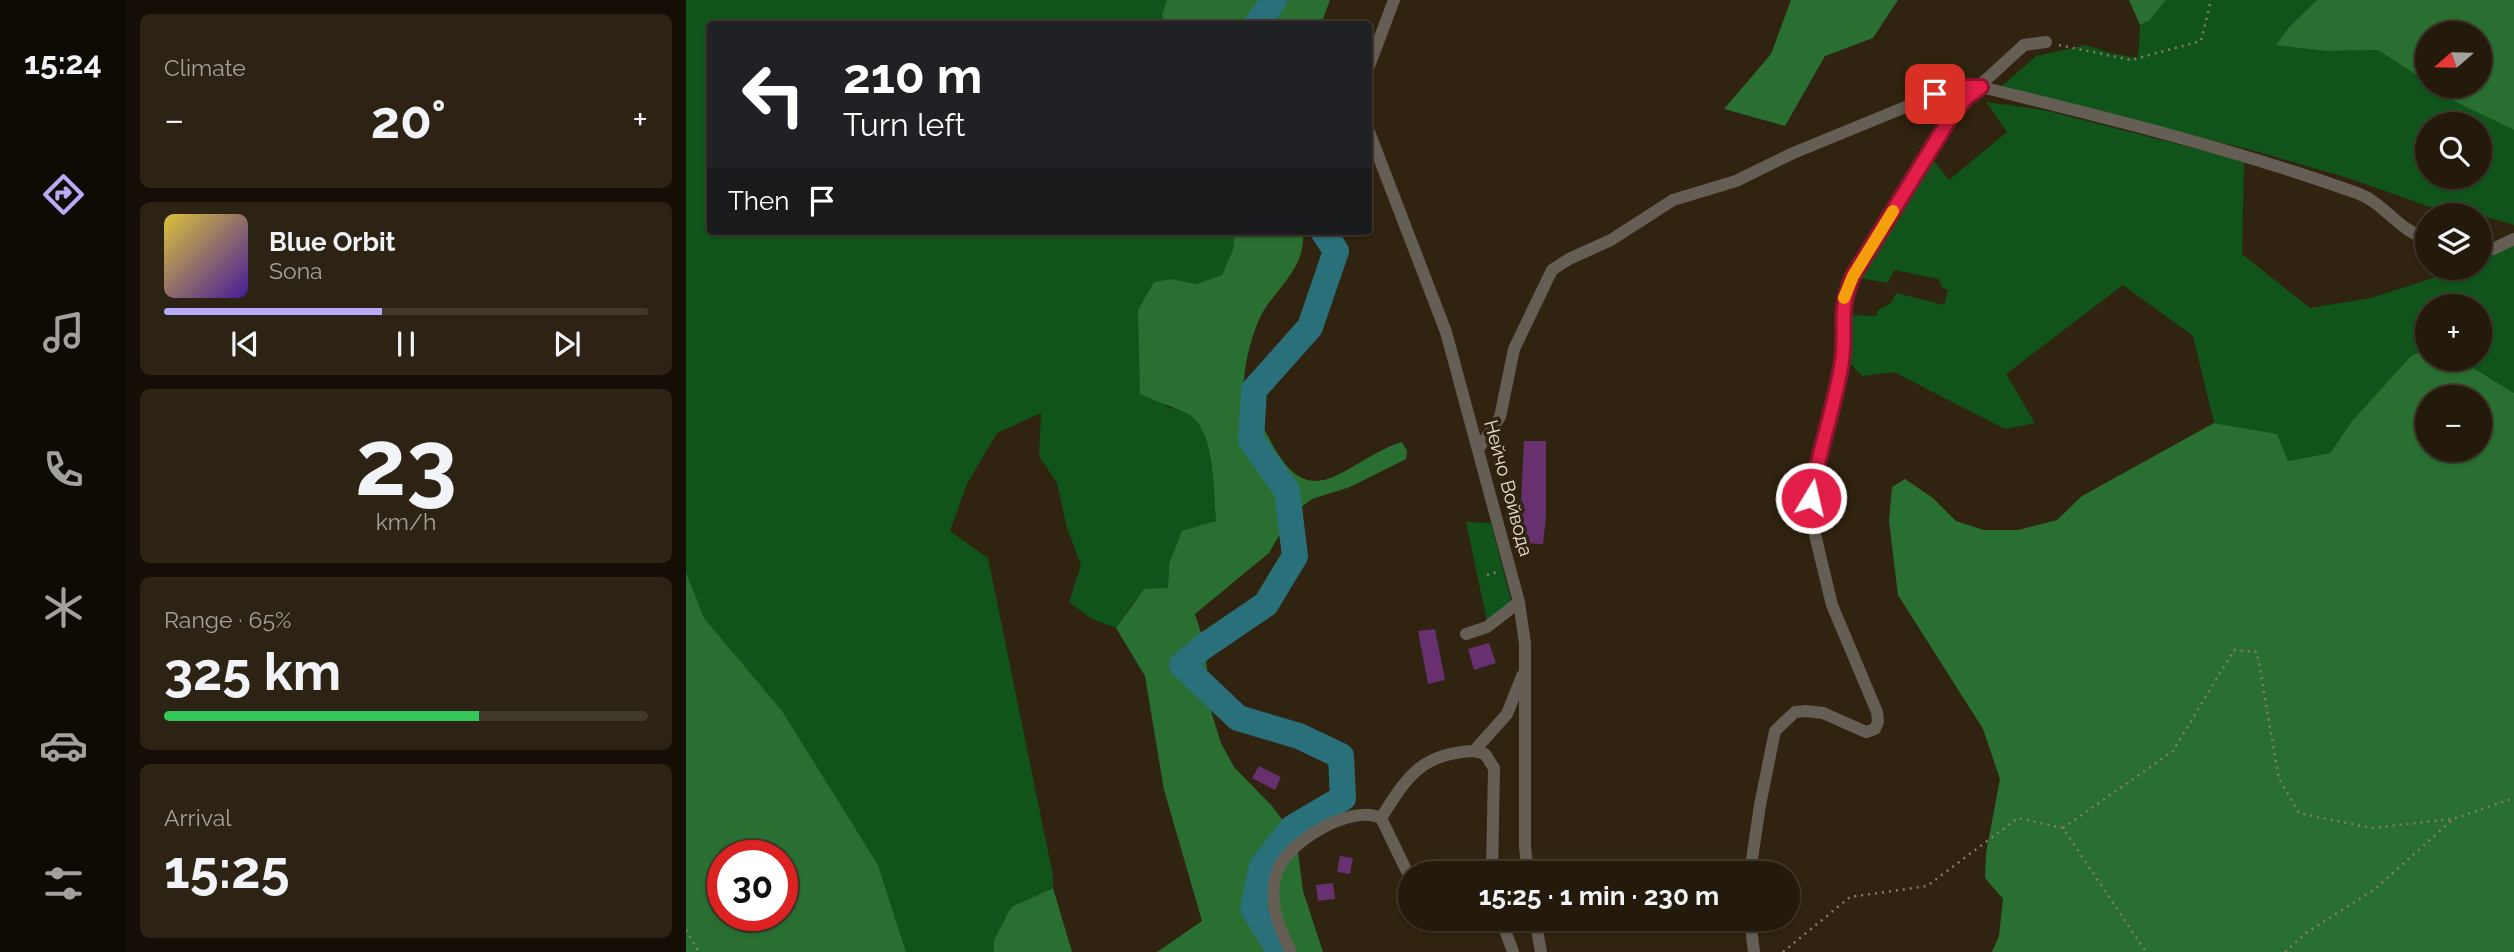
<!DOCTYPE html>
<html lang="en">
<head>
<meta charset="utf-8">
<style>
  body { margin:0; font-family:Raleway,sans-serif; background:#2c2314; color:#f1f3f6; height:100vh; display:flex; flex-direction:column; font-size:26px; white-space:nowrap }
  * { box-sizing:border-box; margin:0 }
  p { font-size:23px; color:#a3a19d }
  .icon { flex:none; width:38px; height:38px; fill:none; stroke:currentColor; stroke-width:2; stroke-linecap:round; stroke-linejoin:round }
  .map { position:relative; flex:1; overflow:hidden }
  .sheet { display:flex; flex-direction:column; gap:14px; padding:14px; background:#140e06; width:560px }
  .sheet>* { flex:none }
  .top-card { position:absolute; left:21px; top:21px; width:665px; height:214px; border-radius:7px; box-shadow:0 2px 5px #0004,0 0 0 2px #41382c; background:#202124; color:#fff; overflow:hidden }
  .needle { width:46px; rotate:250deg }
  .fabs { position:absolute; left:1729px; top:21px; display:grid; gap:14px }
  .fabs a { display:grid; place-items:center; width:77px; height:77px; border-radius:50%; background:#241a0b; box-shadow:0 2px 5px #0004,0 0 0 2px #41382c; font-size:35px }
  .speed { position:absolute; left:21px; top:840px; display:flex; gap:14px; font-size:35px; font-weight:700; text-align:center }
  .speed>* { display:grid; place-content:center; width:91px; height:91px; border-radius:50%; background:#241a0b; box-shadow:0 2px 5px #0004,0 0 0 2px #41382c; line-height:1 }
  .speed .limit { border:10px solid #d22; background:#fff; color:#111 }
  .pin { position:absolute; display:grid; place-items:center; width:60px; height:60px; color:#fff; margin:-30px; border-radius:14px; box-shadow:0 4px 10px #0006 }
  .me { position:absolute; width:77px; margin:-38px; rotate:9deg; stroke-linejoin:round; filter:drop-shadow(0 0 5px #0008) }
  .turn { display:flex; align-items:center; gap:24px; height:147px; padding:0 21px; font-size:32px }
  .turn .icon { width:91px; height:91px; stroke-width:2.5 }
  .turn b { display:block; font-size:49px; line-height:60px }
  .then { display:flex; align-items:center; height:66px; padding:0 21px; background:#0003; gap:14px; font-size:26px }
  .big { font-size:52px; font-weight:700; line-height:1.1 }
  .sheet .tile { flex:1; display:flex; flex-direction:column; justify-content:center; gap:10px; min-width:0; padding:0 24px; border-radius:10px; background:#2c2314 }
  .sheet .dial { align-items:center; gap:0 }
  .dial b { font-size:91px; line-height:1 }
  .song { display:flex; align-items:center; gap:21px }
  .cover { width:84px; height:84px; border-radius:10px; background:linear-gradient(135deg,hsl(50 70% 55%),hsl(260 70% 35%)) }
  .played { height:7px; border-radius:4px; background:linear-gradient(90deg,#b9aaf7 45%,#41382c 45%) }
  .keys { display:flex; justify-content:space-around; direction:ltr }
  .heat { display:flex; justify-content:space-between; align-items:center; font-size:38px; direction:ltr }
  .charge { height:10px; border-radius:5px; background:linear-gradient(90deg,#34c759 65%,#41382c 0) }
  .trip { position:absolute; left:712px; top:861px; width:402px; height:70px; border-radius:35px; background:#241a0b; box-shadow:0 2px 5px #0004,0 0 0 2px #41382c; font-weight:700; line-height:70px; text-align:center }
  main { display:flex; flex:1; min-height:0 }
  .dock { display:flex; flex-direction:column; width:126px; justify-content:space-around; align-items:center; background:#0e0a04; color:#a3a19d }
  .dock .icon { width:49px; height:49px }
  .dock .on { color:#b9aaf7 }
  .dock b { font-size:32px; color:#f1f3f6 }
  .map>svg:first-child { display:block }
</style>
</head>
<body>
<main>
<nav class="dock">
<b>15:24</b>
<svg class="icon on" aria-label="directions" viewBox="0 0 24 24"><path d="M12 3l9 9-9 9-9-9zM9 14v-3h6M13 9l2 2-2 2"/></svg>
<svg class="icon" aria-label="music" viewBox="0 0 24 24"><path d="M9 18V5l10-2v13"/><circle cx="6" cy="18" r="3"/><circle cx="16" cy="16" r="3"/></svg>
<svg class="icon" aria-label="phone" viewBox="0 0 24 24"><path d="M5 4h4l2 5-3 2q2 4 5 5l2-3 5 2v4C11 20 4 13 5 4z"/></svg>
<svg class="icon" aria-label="climate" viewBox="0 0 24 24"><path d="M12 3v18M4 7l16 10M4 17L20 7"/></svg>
<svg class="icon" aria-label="car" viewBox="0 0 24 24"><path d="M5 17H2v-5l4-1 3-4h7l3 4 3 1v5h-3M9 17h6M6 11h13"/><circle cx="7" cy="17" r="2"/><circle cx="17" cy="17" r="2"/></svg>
<svg class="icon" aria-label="filters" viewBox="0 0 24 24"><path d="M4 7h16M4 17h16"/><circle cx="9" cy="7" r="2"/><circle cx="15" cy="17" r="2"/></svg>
</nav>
<section class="sheet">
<div class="tile"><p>Climate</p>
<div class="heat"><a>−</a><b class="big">20°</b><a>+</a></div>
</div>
<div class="tile">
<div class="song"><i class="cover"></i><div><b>Blue Orbit</b><p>Sona</p></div></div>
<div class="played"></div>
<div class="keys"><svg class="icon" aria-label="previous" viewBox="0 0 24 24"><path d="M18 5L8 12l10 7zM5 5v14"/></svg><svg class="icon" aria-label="pause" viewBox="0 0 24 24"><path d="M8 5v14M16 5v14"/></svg><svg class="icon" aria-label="next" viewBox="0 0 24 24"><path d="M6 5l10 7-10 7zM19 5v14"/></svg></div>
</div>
<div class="tile dial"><b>23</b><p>km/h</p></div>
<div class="tile"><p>Range · 65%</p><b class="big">325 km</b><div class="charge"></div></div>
<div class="tile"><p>Arrival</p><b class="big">15:25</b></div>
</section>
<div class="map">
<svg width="1828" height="952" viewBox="0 0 1828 952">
  <rect width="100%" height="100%" fill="#30230f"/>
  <!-- green -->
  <path fill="#10541b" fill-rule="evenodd" d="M0 0H481L476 14 479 24H24V231H547L548 247 536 275 510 284 486 279 479 406C486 408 494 410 500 413 530 427 527 493 530 521L483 564 482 588 449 600 430 628 406 619 383 602 395 565 381 528 371 483 353 456 355 413 311 433 281 484 264 531 302 558 367 876V888L325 907 308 940V952H220L192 865 96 712 18 618 0 572Z
    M1480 0H1631L1603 27 1591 45 1640 51 1692 50 1741 82V86L1828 130V225L1794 215H1767L1662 178 1573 152 1315 87 1350 56 1400 45 1424 53 1452 58 1454 25 1463 21ZM1741 124H1794V177H1741Z
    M1300 102 1358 110 1558 161 1556 254 1624 308 1685 298 1778 268H1794V241L1828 242V393L1773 359H1794V306H1741V348L1725 356 1666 421 1644 453 1601 461 1590 434 1528 423 1507 336 1437 285 1320 374 1349 423 1319 429 1208 372 1176 376 1159 358V315L1190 316 1192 310 1205 303 1210 293 1258 305 1262 290 1256 288 1253 279 1208 270 1202 283 1168 277 1245 157 1263 180 1321 132Z
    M780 522 805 523 825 601 801 621Z"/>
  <!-- forest -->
  <path fill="#296f31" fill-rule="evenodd" d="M481 0H644L635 24H479L476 14Z
    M1105 0H1212L1187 38 1139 56 1099 126 1038 109 1085 54Z
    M1443 0H1480L1463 21 1454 25Z
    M1631 0H1828V130L1762 98 1746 86H1794V33H1741V82L1692 50 1640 51 1590 45 1603 27Z
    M547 231H617C620 266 595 284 578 310 567 328 557 367 558 388 559 399 576 424 582 436 625 523 658 460 716 442L721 451 720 459 664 487 626 499 605 515 583 553 509 614 519 645 524 708 535 743 548 767 586 806 601 826 612 853 617 891 637 952H471L516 921 478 790 459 676 430 628 458 589 482 588 483 564 496 531 530 521C527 492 530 427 500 413 485 406 469 401 454 394L452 310 468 282 486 279 510 284 536 275 548 247Z
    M1741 348V359H1773L1828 393V952H1306L1313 936 1317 899 1299 878 1300 853 1314 779 1297 729 1212 595 1203 521 1206 487 1219 479 1247 498 1270 521 1298 530H1332L1371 520 1396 496 1528 423 1591 434 1602 461 1644 453 1666 421 1725 356ZM1794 397V450H1741V397Z
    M0 572 18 618 96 711 192 865 220 952H0ZM37 856H96V915H37Z
    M367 888 386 952H308V940L325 907Z"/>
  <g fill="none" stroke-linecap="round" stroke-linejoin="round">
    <!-- river -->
    <path stroke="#29707b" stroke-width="26" d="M571 24 588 0
      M594 952 567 908 576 866 606 828 657 798 655 756 613 736 552 718 496 665 517 647 580 604 609 556 601 491 565 440 568 390 624 327 650 251 637 231"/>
  </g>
  <!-- building -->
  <path fill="#67306e" d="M838 441H860V517L857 544 833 543Z
    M749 629 759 680 742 684 732 631Z
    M803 643 810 663 788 670 782 649Z
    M573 766 595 777 589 790 566 778Z
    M654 856 667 858 664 874 651 872Z
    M647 883 649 899 632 901 630 885Z"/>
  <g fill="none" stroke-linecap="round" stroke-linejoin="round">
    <!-- path -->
    <path stroke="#877c6b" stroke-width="2.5" stroke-dasharray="2 5" stroke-linecap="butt" d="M1373 45 1445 60 1515 41 1525 0
      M801 575 811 572
      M1377 828 1487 751 1548 650 1571 652 1593 779 1613 813 1685 828 1767 819
      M0 930 13 952
      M1097 952 1164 897 1241 886 1332 818 1377 828 1460 952
      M1599 952 1620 933 1689 889 1767 819 1828 798"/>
    <!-- minor -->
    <path stroke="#645e55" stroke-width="12" d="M682 69 708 0
      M682 129 760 332 833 602 839 644V847L842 873
      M1794 249H1807L1828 239
      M793 448 814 417 828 349 866 270 883 259 925 240 987 200 1050 181 1105 154 1268 87H1295C1422 118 1548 149 1671 193 1699 203 1710 229 1741 239
      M780 634 801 627 833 602
      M788 751 799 754 808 768 806 873
      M695 818C721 777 735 753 788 751L821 714 836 676
      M1064 873 1074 805 1089 731 1109 712 1120 711 1137 713 1180 732 1189 729 1192 722 1191 712 1146 605 1126 522 1124 498 1131 460 1156 359 1158 298 1167 276 1266 115 1280 98 1338 45 1360 42
      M815 919 827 952
      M849 919 855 952
      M1064 919 1068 952
      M605 952C593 927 582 904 590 875 597 844 665 803 695 818L724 878"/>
  </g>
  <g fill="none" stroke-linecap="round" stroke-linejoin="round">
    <defs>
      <path id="route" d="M1125 498C1132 452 1149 407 1156 361 1161 326 1151 313 1167 276L1266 115 1280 98 1295 87H1268L1249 94"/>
    </defs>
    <!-- route casing -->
    <use href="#route" stroke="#92132f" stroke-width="18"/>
    <!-- route -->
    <use href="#route" stroke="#e11d48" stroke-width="12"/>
    <!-- slow -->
    <path stroke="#f59e0b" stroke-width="12" d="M1158 298 1167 276 1207 211"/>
  </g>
  <g text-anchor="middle" stroke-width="7" stroke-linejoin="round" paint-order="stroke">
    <!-- street labels -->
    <g font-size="19" fill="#e8e0d3" stroke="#30230f">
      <text transform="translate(823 488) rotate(75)" y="7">Нейчо Войвода</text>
    </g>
  </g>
</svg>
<div class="fabs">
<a><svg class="needle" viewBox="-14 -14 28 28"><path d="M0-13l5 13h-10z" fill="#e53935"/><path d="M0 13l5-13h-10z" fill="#a3a19d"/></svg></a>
<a><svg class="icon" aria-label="search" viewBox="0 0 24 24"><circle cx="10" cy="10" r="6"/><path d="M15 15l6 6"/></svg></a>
<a><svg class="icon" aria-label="layers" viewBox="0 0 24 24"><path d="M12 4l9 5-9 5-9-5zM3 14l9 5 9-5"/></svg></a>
<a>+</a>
<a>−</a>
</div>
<div class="speed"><div class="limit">30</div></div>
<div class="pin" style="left:1249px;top:94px;background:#d93025"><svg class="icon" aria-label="arrive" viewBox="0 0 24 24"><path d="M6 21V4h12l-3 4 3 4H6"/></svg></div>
<svg class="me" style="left:1125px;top:498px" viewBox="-20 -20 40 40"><circle r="17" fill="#e11d48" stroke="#fff" stroke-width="3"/><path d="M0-11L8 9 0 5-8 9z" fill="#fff"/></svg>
<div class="trip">15:25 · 1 min · 230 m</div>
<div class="top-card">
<div class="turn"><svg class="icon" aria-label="left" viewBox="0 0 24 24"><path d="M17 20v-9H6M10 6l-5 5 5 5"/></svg><div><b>210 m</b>Turn left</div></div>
<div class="then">Then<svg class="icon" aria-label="arrive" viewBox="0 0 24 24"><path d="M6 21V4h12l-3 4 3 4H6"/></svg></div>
</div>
</div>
</main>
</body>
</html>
